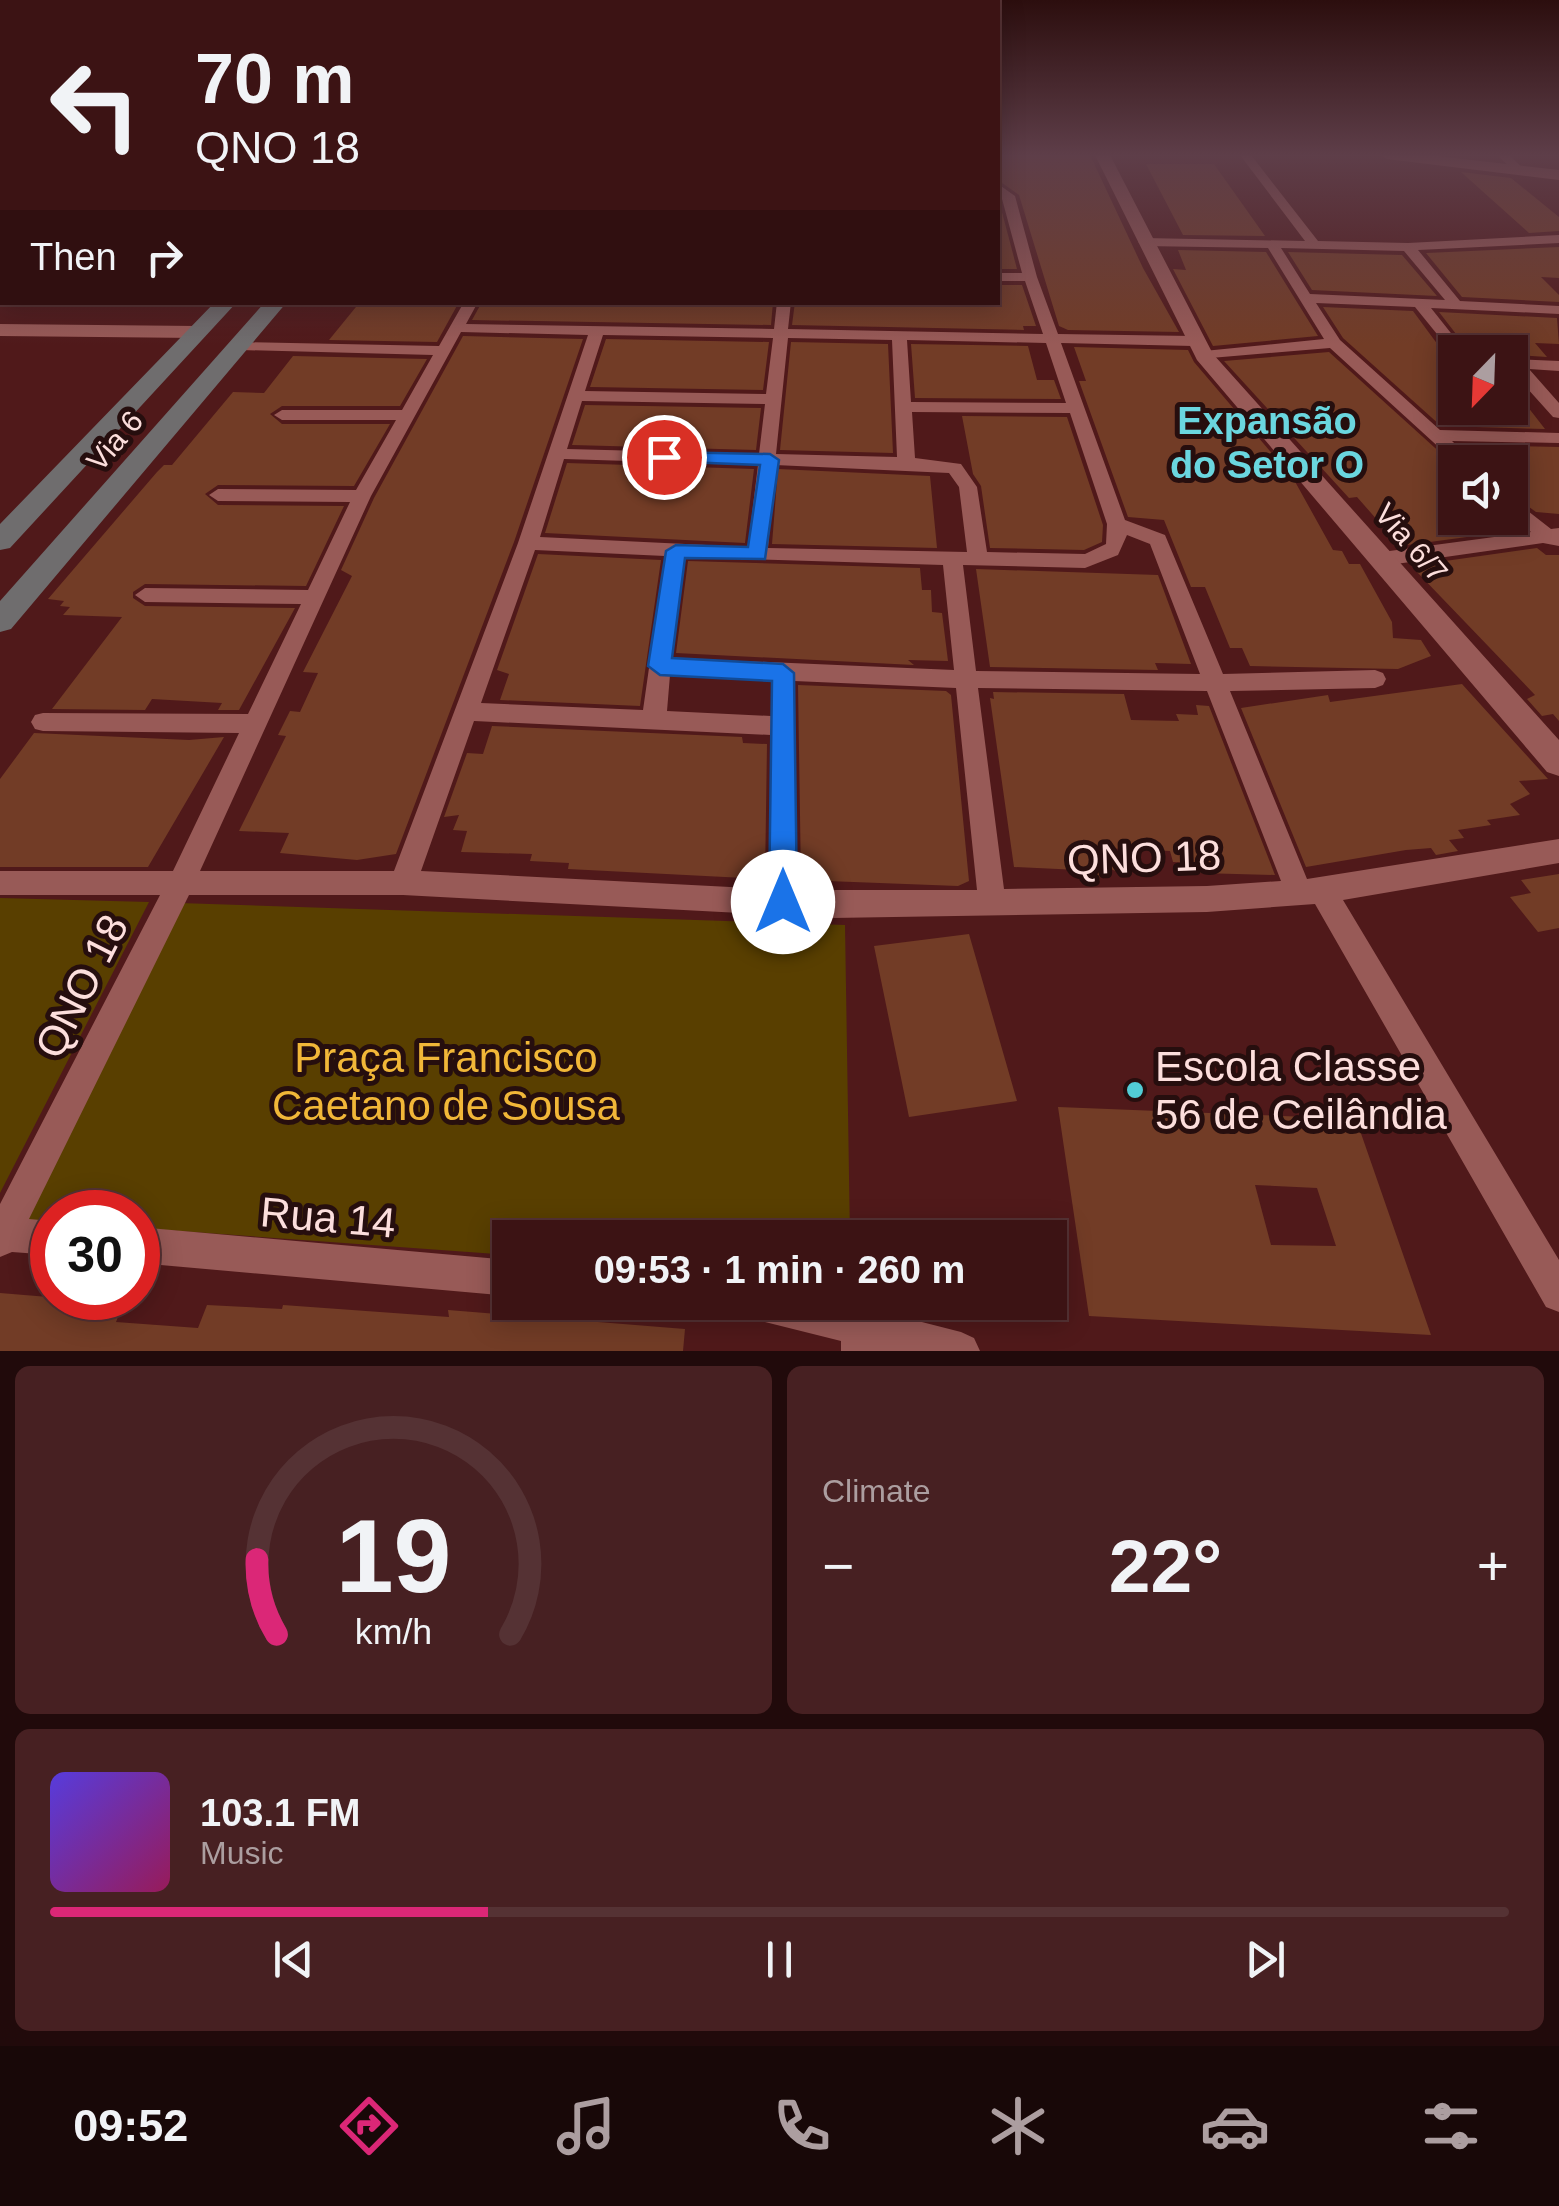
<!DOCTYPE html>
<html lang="en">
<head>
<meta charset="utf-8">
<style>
  body { margin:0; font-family:Helvetica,sans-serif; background:#472022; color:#f1f3f6; height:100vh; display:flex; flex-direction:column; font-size:38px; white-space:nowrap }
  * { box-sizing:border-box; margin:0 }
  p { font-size:32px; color:#ac9ea0 }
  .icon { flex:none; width:55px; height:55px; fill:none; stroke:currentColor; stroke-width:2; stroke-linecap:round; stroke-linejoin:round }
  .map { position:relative; height:1351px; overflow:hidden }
  .panel { display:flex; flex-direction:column; gap:15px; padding:15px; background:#210a0b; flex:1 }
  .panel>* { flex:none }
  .banner { position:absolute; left:0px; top:0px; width:1000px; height:305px; box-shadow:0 5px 25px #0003,0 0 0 2px #553234; background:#3c1314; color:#f1f3f6; overflow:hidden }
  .needle { width:65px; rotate:203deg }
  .buttons { position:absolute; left:1438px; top:335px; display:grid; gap:20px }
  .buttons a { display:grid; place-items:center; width:90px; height:90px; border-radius:0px; background:#3c1314; box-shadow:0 5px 25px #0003,0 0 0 2px #553234; font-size:50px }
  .speed { position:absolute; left:30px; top:1190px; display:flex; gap:20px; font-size:50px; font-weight:700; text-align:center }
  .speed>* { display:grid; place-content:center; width:130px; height:130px; border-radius:50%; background:#3c1314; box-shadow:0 5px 25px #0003,0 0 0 2px #553234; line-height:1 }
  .speed .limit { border:15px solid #d22; background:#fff; color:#111 }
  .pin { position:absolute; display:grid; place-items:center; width:85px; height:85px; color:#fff; margin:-42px; border:5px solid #fff; border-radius:50%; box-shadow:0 2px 10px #0007 }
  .me { position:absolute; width:110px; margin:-55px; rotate:0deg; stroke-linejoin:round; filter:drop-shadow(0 0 8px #0008) }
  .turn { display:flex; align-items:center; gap:35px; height:210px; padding:0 30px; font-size:45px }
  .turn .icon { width:130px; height:130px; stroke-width:2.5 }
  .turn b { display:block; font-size:70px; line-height:85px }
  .then { display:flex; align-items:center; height:95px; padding:0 30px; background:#0003; gap:20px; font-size:38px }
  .big { font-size:75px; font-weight:700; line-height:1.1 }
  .panel .widget { flex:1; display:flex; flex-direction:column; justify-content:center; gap:15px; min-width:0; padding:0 35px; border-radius:15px; background:#472022 }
  .panel .dial { align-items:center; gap:0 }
  .dial svg { height:260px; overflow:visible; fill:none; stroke:#553234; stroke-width:7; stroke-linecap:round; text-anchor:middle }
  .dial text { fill:#f1f3f6; stroke:none }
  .song { display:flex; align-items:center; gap:30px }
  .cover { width:120px; height:120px; border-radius:15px; background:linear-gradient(135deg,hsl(250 70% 55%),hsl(330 70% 35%)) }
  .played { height:10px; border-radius:5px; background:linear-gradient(90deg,#db2777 30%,#553234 30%) }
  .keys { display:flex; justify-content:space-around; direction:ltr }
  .heat { display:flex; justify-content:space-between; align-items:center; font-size:55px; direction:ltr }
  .panel .tiles { flex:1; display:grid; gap:15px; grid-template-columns:1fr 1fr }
  .widget:last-child { grid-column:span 2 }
  .trip { position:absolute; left:492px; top:1220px; width:575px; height:100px; border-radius:0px; background:#3c1314; box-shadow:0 5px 25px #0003,0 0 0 2px #553234; font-weight:700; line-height:100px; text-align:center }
  .tabs { display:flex; height:160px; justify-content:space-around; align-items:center; background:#180808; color:#ac9ea0 }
  .tabs .icon { width:70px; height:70px }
  .tabs .on { color:#db2777 }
  .tabs b { font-size:45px; color:#f1f3f6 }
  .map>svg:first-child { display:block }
</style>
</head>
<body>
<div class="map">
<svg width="1559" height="1351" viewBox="0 0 1559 1351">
  <rect width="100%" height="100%" fill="#50191a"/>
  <!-- green -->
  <path fill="#593f00" d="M0 898 149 902 0 1193Z
    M179 903 845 925 850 1237 510 1238V1255L138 1228V1212H52V1222L18 1220Z"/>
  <!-- building -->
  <path fill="#723c26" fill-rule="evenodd" d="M1090 155 1143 268 1179 332 1068 330 1059 326 1019 195 998 180V156Z
    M1146 164H1214L1265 236 1183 235Z
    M1461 172 1511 178 1559 217V231L1529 233Z
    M998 197 1017 269H998Z
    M1559 247V278L1541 277 1559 295V302L1462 297 1426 253Z
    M1178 250 1266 252 1318 336 1213 346 1173 269 1186 270Z
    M1288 252 1402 255 1437 296 1312 290Z
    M998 285H1022L1036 326H1023L1024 330 792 325 795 302H998Z
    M360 302H459L437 342 329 340Z
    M482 302H773L771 325 472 320Z
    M1323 307 1413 311 1455 368V408H1510V384L1545 429 1441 426 1343 338Z
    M1439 312 1557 318 1559 344 1535 343 1547 357 1470 352Z
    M463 336 583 339 514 542 396 854 357 860 280 853 289 833 239 831 286 736 278 735 290 711 300 712 318 673 303 672 352 576 341 570 374 498Z
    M606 339 769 342 763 390 590 387Z
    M791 342 888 344 893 453 780 450Z
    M911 344 1028 346 1037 380H1054L1061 399 915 398Z
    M1074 347 1188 350 1194 362 1293 478 1333 550 1342 551 1349 564H1360L1392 622 1393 638 1421 640 1431 656 1398 669 1250 666 1242 648H1230L1205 587H1191L1164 520 1128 517 1079 381H1086Z
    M1329 352 1455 466V518H1505L1519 530 1400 546 1357 497 1349 498 1224 361Z
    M293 356 427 359 400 406H282L270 414 282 424H390L354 486 218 485 205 494 218 505 344 506 306 586 145 584 133 592V598L145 606 295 608 239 710H218L222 703 152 699 145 710 52 709 122 617 63 615 70 607 60 606 64 601 48 599 157 472 164 465H172L233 392 264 393Z
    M585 405 761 408 756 450 572 445Z
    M962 416 1067 417 1103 525 1102 542 1084 550 990 548 981 486 973 474Z
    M1462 445 1559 447V514L1536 512 1525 504 1510 483V462L1477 461Z
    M567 463 754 469 745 543 545 533Z
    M778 469 930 476 937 548 772 544Z
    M1537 548 1546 555H1559V721L1553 714 1542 716 1527 699 1535 695 1417 572 1423 571 1417 565Z
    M538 554 661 560 640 706 500 700 509 674 497 670Z
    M688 561 920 568 922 590H931L932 612 942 613 948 661 908 660 914 665 676 653Z
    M976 569 1158 575 1191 664 1155 663 1158 670 990 667Z
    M1462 684 1548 779 1519 781 1530 794 1510 804 1520 815 1487 820 1491 825 1458 830 1464 838 1449 840 1458 851 1436 855 1431 848 1406 850 1306 867 1241 708 1328 695 1330 702Z
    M798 685 946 691 951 695 969 881 958 886 801 880Z
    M993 692 1124 694 1131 720 1179 721 1176 714 1198 715 1196 705 1209 706 1275 875 1200 873 1196 863 1173 862 1170 851 1102 848 1118 872 1098 864 1100 881 1081 880 1079 870 1014 867 990 698 994 699Z
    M492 726 742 737 743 743 767 744 765 879 568 869 569 863 530 861 532 854 461 852 467 831 453 830 459 815 444 817 467 753 483 754Z
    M34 733 189 740 224 737 148 867H0V779Z
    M1559 874V928L1538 932 1510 897 1531 893 1521 880Z
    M969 934 1017 1101 909 1117 874 946Z
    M1058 1107 1356 1119 1431 1335 1089 1316ZM1255 1185 1317 1188 1336 1246 1271 1245Z
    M0 1293 97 1301 125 1299 116 1322 198 1328 207 1305 282 1309 283 1305 449 1317 448 1310 685 1329 683 1351H0Z"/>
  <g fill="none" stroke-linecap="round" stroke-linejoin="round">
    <!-- minor -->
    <path fill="#985a57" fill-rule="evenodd" d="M1240 155H1251L1318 241 1408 243 1559 235V243L1418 250 1460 301 1559 306V314L1431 308 1466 352 1454 355 1415 307 1316 303 1340 340 1440 430 1559 433V443L1452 441 1474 462H1455L1330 348 1199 359V353L1204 351 1324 339 1268 248 1144 246 1138 242 1144 238 1305 241ZM1281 248 1404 251 1445 300 1310 294Z
      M1497 155H1509L1526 171 1516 173Z
      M998 184 1015 196 1037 277 1058 334 1193 336 1201 341 1193 346 1061 343 1125 520 1165 535 1223 674 1375 670 1383 673 1386 679 1383 685 1375 688 1230 691 1307 879 1559 839V863L1343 900 1559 1260V1312L1546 1307 1315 904 1207 912 832 918 403 895H189L29 1219 52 1221V1255L12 1252 0 1257V1204L160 895H0V871H173L239 733 43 731 35 729 31 722 35 715 43 713 248 714 301 604 145 602 135 595 145 588 308 590 350 502 218 501 209 495 218 489 356 490 396 420H282L274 415 282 410H402L433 355 241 350 233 345 236 342 439 346 464 302H478L466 324 774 329 777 302H791L788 329 1043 334 1025 281H998V273H1022ZM461 332 588 335 518 543 394 871H200L371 496ZM603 335 773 338 766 394 585 391ZM788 338 892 340 897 457 776 454ZM907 340 1046 343 1066 403 911 402ZM582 401 765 404 759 454 567 449ZM912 412 1070 413 1107 524 1106 544 1085 554 987 552 977 487 961 464 915 458ZM564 459 758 465 748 547 540 537ZM775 465 949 473 959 487 967 552 768 548ZM1127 535 1150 544 1200 674 976 671 963 565 1085 568 1118 555ZM535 550 665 556 643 710 481 703ZM685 557 943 565 954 670 672 658ZM670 675 772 680 771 716 667 711ZM794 681 956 688 977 890H797ZM978 688 1207 691 1281 881 1207 886 1004 889ZM474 721 771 735 769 889 421 871Z
      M1510 359 1559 361V371L1529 369 1559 403V418L1553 417 1510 369Z
      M1510 497 1551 529 1559 528V546L1543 543 1382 566 1372 559 1382 552 1531 532 1510 513Z
      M138 1227 510 1260V1296L138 1263Z
      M739 1302 859 1306 961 1332 974 1338 980 1351H841V1341L757 1320 744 1315Z"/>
    <!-- tertiary -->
    <path fill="#985a57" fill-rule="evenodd" d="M1095 155H1110L1213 354 1559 740V776L1547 772 1197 360Z
      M1380 155H1428L1559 170V180L1387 159Z
      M0 324 197 326 207 332 197 338 0 336Z"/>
    <!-- secondary -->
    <path fill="#6f6d6e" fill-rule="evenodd" d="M215 302H237L10 548 0 550V524Z
      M265 302H287L11 629 0 632V601Z"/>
  </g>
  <!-- sky -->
  <linearGradient id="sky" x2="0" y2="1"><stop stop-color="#2c0e0e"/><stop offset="0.45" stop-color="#5e3e49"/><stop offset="1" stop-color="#5e3e49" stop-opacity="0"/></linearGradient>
  <rect width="1559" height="345" fill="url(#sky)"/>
  <!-- route -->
  <path fill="#1a73e8" stroke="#114b97" stroke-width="2.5" d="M664 452 770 454 779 460 765 559 685 558 672 658 783 664 794 673 797 902 793 912 783 916 773 912 769 902 772 681 660 675 648 666 666 551 676 545 748 547 760 465 658 461 655 457Z"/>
  <!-- markers -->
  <circle fill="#52ccd5" stroke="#260e0e" stroke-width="4" cx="1135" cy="1090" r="10"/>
  <g text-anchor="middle" stroke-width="10" stroke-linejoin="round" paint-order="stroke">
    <!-- far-street labels -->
    <g font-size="30" fill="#fcdedc" stroke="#260e0e">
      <text transform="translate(115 441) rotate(-49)" y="10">Via 6</text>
      <text transform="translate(1411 543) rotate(49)" y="10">Via 6/7</text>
    </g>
    <!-- far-district labels -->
    <g font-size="38" font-weight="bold" fill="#6ad6df" stroke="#260e0e">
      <text x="1267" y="434">Expansão<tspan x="1267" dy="44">do Setor O</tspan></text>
    </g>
    <!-- near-street labels -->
    <g font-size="42" fill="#fcdedc" stroke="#260e0e">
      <text transform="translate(1144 857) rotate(-2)" y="15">QNO 18</text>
      <text transform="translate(81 986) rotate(-63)" y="15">QNO 18</text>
      <text transform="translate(328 1217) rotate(5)" y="15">Rua 14</text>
    </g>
    <!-- near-park labels -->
    <g font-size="42" fill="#f1b738" stroke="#260e0e">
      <text x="446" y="1072">Praça Francisco<tspan x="446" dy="48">Caetano de Sousa</tspan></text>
    </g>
    <!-- near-poi labels -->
    <g font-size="42" fill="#fcdedc" stroke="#260e0e" text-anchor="start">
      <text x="1155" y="1081">Escola Classe<tspan x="1155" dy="48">56 de Ceilândia</tspan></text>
    </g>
  </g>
</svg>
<div class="buttons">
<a><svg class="needle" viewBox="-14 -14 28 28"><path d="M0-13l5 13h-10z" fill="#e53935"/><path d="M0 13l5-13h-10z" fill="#ac9ea0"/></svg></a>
<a><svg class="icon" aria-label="sound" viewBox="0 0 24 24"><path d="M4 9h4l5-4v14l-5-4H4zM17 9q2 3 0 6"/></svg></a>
</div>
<div class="speed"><div class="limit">30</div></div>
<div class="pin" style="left:664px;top:457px;background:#d93025"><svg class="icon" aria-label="arrive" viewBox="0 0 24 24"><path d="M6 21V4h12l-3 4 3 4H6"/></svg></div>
<svg class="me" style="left:783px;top:902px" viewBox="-20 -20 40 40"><circle r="19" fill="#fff"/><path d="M0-13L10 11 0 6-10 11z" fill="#1a73e8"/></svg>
<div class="trip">09:53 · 1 min · 260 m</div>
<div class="banner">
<div class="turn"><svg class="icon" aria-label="left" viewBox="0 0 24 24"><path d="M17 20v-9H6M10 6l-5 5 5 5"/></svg><div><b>70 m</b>QNO 18</div></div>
<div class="then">Then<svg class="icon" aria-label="right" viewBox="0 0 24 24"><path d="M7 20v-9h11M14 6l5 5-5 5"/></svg></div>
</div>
</div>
<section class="panel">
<div class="tiles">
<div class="widget dial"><svg viewBox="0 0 100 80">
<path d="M14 69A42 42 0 1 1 86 69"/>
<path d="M14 69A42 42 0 0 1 8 46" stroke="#db2777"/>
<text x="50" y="56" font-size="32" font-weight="700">19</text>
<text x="50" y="72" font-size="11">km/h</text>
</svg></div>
<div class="widget"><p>Climate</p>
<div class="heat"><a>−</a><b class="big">22°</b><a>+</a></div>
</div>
<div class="widget">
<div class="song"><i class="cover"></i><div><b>103.1 FM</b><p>Music</p></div></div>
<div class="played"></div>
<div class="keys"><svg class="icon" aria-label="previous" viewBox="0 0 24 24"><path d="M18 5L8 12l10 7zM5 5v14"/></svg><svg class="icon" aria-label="pause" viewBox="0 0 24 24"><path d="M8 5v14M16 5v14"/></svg><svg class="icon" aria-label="next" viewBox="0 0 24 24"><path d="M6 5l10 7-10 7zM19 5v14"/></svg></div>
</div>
</div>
</section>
<nav class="tabs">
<b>09:52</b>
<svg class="icon on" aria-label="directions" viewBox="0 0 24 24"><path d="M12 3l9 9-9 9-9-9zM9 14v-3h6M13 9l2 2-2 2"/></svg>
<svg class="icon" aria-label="music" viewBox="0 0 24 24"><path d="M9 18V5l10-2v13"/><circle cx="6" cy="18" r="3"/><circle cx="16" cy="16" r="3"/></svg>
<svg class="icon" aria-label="phone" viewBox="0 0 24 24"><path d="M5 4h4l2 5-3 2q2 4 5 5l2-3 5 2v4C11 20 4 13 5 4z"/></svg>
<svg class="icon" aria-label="climate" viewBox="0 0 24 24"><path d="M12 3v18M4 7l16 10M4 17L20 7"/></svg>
<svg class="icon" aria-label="car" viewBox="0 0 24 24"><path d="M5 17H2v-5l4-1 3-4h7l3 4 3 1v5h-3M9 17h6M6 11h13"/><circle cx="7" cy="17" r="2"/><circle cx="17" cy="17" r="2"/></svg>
<svg class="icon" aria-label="filters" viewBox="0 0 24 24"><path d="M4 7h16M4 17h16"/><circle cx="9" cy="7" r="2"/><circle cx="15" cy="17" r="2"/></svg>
</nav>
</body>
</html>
